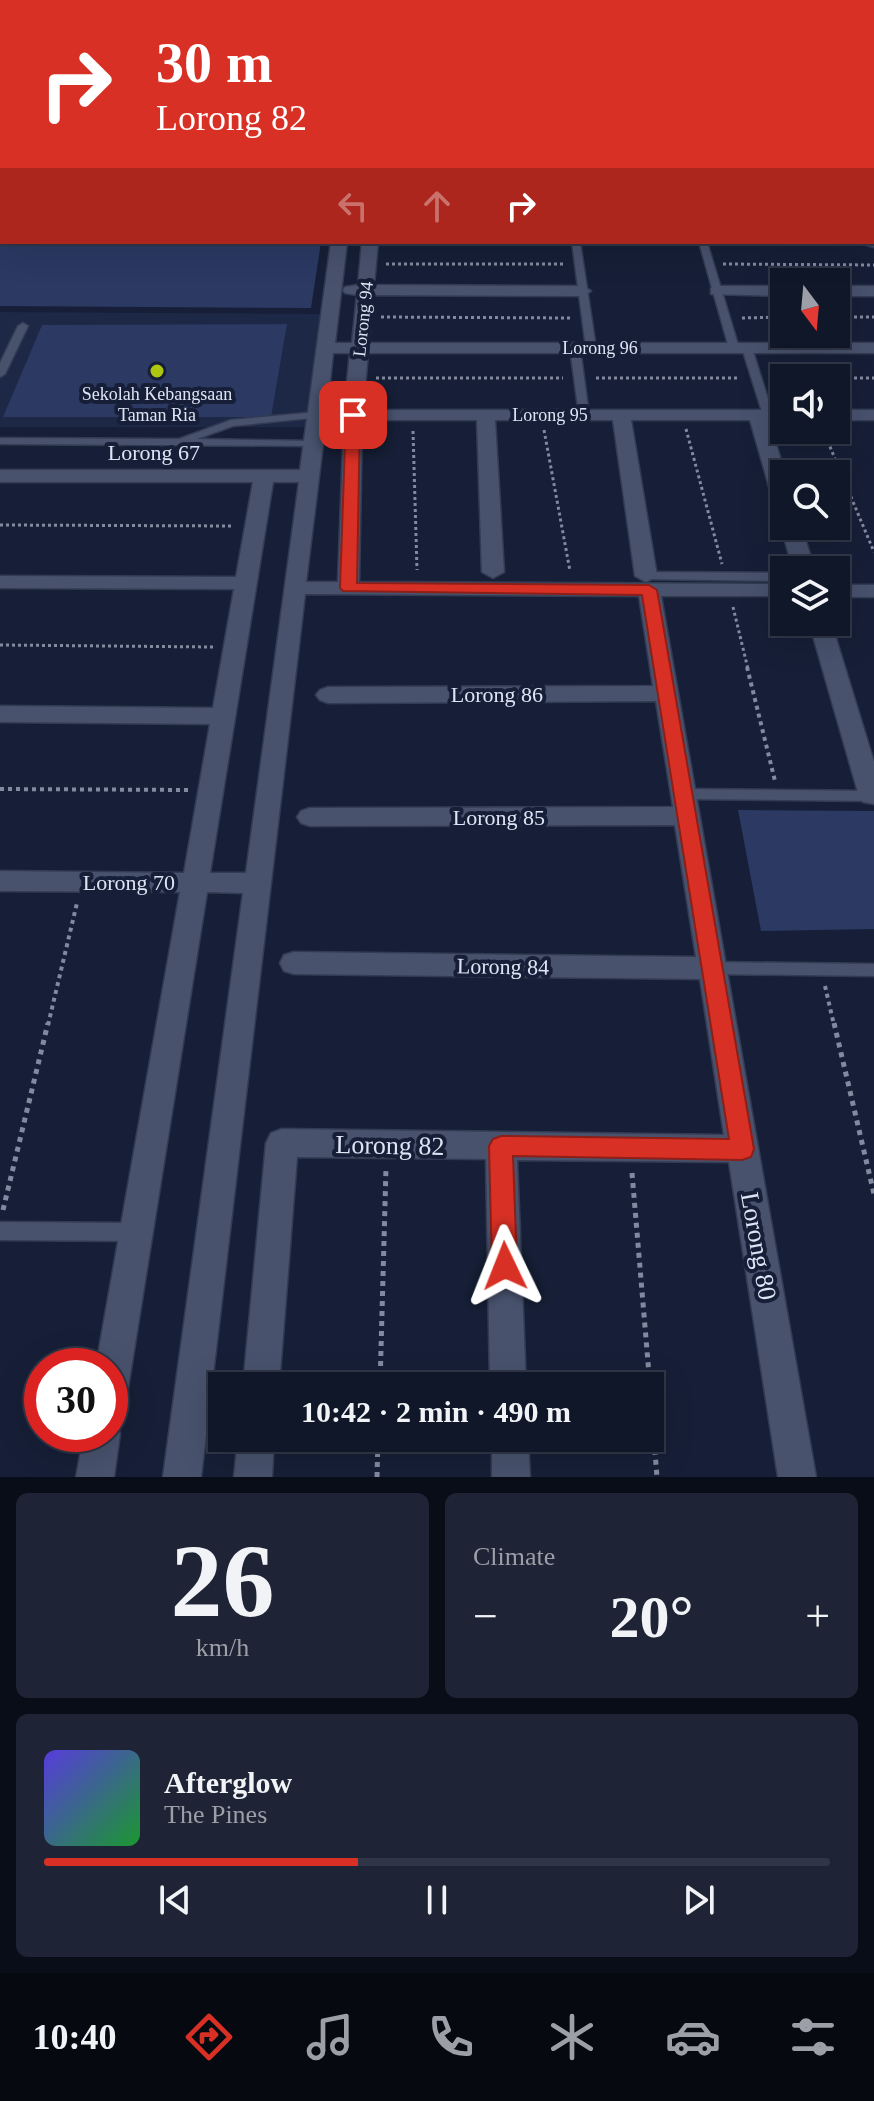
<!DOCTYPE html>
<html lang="en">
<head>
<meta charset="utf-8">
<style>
  body { margin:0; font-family:Georgia,serif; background:#1e2435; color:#f1f3f6; height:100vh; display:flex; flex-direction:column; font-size:30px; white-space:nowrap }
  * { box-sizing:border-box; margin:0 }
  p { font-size:26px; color:#9c9fa8 }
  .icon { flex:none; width:44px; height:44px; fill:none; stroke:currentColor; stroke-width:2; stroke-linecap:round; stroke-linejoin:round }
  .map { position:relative; height:1477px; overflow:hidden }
  .drawer { display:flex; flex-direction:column; gap:16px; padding:16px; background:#090d17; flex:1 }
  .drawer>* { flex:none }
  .banner { position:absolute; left:0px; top:0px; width:874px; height:244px; box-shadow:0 8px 32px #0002,0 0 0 2px #303646; background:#d93025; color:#fff; overflow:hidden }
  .needle { width:52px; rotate:164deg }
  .controls { position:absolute; left:770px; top:268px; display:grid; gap:16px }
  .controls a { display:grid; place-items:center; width:80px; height:80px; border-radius:0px; background:#101729; box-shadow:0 8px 32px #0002,0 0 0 2px #303646; font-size:40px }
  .speed { position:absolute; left:24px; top:1348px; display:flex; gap:16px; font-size:40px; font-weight:700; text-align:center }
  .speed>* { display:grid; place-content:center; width:104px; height:104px; border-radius:50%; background:#101729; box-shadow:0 8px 32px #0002,0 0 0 2px #303646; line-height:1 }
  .speed .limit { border:12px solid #d22; background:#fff; color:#111 }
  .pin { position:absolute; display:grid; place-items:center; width:68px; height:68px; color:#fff; margin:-34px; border-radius:16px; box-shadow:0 4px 12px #0006 }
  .me { position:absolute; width:88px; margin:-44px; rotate:358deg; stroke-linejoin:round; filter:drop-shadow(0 0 6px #0008) }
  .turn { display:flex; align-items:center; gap:28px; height:168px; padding:0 24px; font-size:36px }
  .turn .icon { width:104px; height:104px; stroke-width:2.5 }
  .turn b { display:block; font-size:56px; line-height:68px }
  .lanes { display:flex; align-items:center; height:76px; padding:0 24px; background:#0003; justify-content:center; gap:40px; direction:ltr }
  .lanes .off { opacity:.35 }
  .big { font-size:60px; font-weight:800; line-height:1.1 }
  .drawer .tile { flex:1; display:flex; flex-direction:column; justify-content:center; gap:12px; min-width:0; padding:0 28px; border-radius:12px; background:#1e2435 }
  .drawer .dial { align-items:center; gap:0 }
  .dial b { font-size:104px; line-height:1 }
  .song { display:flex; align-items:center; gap:24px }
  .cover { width:96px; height:96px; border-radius:12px; background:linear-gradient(135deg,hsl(250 70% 55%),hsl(130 70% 35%)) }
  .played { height:8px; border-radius:4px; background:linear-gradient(90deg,#d93025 40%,#303646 40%) }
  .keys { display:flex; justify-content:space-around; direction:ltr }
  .heat { display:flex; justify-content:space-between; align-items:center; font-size:44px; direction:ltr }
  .drawer .tiles { flex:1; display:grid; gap:16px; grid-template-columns:1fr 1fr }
  .tile:last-child { grid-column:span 2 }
  .trip { position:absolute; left:208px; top:1372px; width:456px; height:80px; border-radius:0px; background:#101729; box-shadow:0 8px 32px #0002,0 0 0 2px #303646; font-weight:800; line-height:80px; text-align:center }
  .tabs { display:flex; height:128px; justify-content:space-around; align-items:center; background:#060910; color:#9c9fa8 }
  .tabs .icon { width:56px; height:56px }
  .tabs .on { color:#d93025 }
  .tabs b { font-size:36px; color:#f1f3f6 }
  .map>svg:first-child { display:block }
</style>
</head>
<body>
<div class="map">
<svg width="874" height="1477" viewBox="0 0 874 1477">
  <rect width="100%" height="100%" fill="#161f37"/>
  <!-- built -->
  <path fill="#1d2746" d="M0 312 323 314 306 427H0Z"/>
  <!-- green -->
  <path fill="#2b3963" d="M0 169 2 242H321L311 308 0 306Z
    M287 324 271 417H3L42 325Z
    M738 810 874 811V929L761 931Z"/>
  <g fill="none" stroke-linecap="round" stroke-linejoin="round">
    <defs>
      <path id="lane" d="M388 0H394V2H388Z
        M591 0H597L598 2H592Z
        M643 0H874V3L643 2Z
        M872 25H874V29H872Z
        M872 54H874V58H872Z
        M872 84H874V88H872Z
        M872 160H874V164H872Z
        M572 242H580L596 348 591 351 586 348Z
        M699 242H707L739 348 738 350 729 348Z
        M23 323 28 326 5 374 0 377V363L18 326Z
        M575 345 580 348 589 415 584 418 579 415 570 348Z
        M747 345 752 348 773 415 772 417 768 418 763 415 742 348Z
        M317 412 321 413V417L233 426 197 439 317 441 318 443 313 446 0 444V438L179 439 231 420Z
        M646 572 784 573V581L642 579 640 576 642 573Z
        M683 789 874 791V801L683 799 676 794Z
        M712 962 874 964V976L712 974 706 973 704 968 706 963Z
        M0 1222 136 1223 143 1226 146 1232 143 1238 136 1241 0 1240Z"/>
      <path id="street" d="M0 0H6L0 5Z
        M338 0H348V2H338Z
        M547 0H557L558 2H548Z
        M632 0H642L643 2H633Z
        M785 0H795L796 2H786Z
        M872 11H874V17H872Z
        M0 30H2V36H0Z
        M872 38H874V46H872Z
        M0 58H2V66H0Z
        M872 68H874V76H872Z
        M0 89H2V97H0Z
        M872 100H874V108H872Z
        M0 123H2V131H0Z
        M872 123 874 124V134L872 133Z
        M0 162H2V170H0Z
        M872 191H874V199H872Z
        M872 237 874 247 867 245 864 242H872Z
        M331 242H347L335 343H352L357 295 345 293 343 290 345 287 358 285 362 242H378L374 285 583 286 591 291 583 296 373 295 369 343H874V353H368L363 410H784V420H769L785 474 784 510 774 504 750 420H631L657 576 646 582 635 576 613 420H495L504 572 493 578 482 572 477 420H362L359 582 784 584V596H661L816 1477H778L729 1162 517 1160 526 1386H490L486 1159 297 1157 279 1386H243L266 1143 271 1133 282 1129 724 1135 700 979 294 974 284 971 280 963 284 955 294 952 696 957 675 825 310 826 301 823 297 817 301 811 310 808 673 807 656 701 328 703 320 700 316 695 320 690 328 687 653 686 639 596 305 594 201 1477H163L243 893 207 892 128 1388 123 1400 110 1406V1366H96L180 892 0 891V871L184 873 210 724 0 722V706L213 708 234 589 0 588V576L236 577 253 482H0V470H300ZM333 353H350L344 410H327ZM326 420H344L338 582H306ZM273 482H299L246 873H210Z
        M717 286H784V296L711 294V288Z
        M836 286H874V296H836Z
        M836 410H874V420H836Z
        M784 522V526H801L815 570H793L781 526Z
        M836 585H874V597H836Z
        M809 622H831L874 762V804L863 802 859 796Z
        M110 1419 115 1421 120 1434 114 1477H76L84 1434H110Z
        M238 1438H274L272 1477H234Z
        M492 1438H528L530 1477H492Z"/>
      <path id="secondary" d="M362 0H372V2H362Z
        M872 109H874V117H872Z"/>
    </defs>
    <!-- lane casing -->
    <use href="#lane" stroke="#323b52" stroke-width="3"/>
    <!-- street casing -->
    <use href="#street" stroke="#323b52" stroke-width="3"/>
    <!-- secondary casing -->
    <use href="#secondary" stroke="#323b52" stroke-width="3"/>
    <!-- path-far2 -->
    <path stroke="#838a9f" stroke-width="3" stroke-dasharray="3 3" stroke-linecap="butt" d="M386 264H565
      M723 264 874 265
      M381 317 572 318
      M836 317H874
      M742 318 784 317
      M376 378H563
      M596 378H739
      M772 378H784
      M836 378H874
      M686 429 722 564
      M544 430 570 571
      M823 430 874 552
      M413 431 417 570
      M0 525 234 526
      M733 607 748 669
      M0 645 213 647"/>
    <!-- path-far1 -->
    <path stroke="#838a9f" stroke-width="4" stroke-dasharray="4 4" stroke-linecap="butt" d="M747 667 775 781
      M0 789 190 790
      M825 986 834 1025
      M48 1025 77 903"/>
    <!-- path -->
    <path stroke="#838a9f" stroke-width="5" stroke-dasharray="5 5" stroke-linecap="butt" d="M834 1023 874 1194
      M632 1173 650 1386
      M3 1210 48 1023
      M380 1386 386 1168
      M650 1390 657 1477
      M377 1477 378 1438"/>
    <!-- lane -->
    <use href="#lane" fill="#48526d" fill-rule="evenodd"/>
    <!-- street -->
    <use href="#street" fill="#48526d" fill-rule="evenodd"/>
    <!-- secondary -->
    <use href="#secondary" fill="#5e6e99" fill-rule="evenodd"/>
  </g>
  <!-- route -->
  <path fill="#d93025" stroke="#8d1f18" stroke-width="2" d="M353 411 360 415 357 583 649 585 657 590 754 1149 751 1157 742 1160 513 1156 517 1266 514 1274 505 1278 496 1274 492 1266 489 1146 493 1139 501 1136 729 1139 642 595 343 591 340 588 346 415Z"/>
  <!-- markers -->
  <circle fill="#adc60e" stroke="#161f37" stroke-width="3" cx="157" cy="371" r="8"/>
  <g text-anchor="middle" stroke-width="8" stroke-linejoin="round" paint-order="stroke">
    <!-- far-street labels -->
    <g font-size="18" fill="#dde4f5" stroke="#161f37">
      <text transform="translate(363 319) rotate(-84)" y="6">Lorong 94</text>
      <text x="600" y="354">Lorong 96</text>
      <text x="550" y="421">Lorong 95</text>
    </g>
    <!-- far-poi labels -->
    <g font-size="18" fill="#dde4f5" stroke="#161f37">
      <text x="157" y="400">Sekolah Kebangsaan<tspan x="157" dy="21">Taman Ria</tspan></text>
    </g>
    <!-- street labels -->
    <g font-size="22" fill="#dde4f5" stroke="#161f37">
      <text x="154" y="460">Lorong 67</text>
      <text x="497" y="702">Lorong 86</text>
      <text x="499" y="825">Lorong 85</text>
      <text x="129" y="890">Lorong 70</text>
      <text transform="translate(503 966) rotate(1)" y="8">Lorong 84</text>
    </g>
    <!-- near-street labels -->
    <g font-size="26" fill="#dde4f5" stroke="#161f37">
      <text transform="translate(390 1145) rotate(1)" y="9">Lorong 82</text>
      <text transform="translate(759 1246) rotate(80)" y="9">Lorong 80</text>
    </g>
  </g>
</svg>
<div class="controls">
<a><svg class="needle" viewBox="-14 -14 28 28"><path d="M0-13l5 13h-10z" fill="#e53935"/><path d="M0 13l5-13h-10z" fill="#9c9fa8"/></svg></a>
<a><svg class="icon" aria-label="sound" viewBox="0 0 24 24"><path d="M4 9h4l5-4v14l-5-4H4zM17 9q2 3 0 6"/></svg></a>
<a><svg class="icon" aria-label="search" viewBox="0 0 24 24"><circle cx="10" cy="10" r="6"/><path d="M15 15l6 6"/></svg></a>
<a><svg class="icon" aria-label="layers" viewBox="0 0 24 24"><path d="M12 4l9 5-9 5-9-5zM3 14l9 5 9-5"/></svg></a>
</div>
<div class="speed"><div class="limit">30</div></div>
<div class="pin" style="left:353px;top:415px;background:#d93025"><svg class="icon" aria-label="arrive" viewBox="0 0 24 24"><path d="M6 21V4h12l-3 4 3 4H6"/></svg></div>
<svg class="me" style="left:505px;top:1266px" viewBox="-20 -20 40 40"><path d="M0-17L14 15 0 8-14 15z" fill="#d93025" stroke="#fff" stroke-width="4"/></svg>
<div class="trip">10:42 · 2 min · 490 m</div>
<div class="banner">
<div class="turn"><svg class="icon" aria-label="right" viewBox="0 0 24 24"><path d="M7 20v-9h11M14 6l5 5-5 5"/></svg><div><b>30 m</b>Lorong 82</div></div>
<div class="lanes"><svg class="icon off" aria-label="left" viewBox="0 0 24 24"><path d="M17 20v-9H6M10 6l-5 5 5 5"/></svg><svg class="icon off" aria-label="ahead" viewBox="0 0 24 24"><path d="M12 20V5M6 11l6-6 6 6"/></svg><svg class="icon" aria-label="right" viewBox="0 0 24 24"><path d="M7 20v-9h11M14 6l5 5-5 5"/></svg></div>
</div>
</div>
<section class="drawer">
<div class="tiles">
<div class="tile dial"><b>26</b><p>km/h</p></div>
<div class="tile"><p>Climate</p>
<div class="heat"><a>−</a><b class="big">20°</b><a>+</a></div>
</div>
<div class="tile">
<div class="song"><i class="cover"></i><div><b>Afterglow</b><p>The Pines</p></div></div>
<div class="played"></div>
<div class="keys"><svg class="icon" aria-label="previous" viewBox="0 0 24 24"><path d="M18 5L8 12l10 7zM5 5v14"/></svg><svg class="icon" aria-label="pause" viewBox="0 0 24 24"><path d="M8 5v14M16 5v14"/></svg><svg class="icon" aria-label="next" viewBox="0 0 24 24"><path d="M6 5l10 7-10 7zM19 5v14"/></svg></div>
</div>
</div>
</section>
<nav class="tabs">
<b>10:40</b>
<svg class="icon on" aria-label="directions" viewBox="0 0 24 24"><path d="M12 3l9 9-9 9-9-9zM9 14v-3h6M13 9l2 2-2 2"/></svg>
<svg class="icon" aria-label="music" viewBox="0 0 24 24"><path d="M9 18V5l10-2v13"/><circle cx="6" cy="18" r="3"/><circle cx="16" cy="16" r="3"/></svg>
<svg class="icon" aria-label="phone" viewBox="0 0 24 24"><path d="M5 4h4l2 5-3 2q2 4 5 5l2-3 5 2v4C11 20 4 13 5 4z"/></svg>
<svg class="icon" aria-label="climate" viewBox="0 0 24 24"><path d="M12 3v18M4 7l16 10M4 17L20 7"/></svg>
<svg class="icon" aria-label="car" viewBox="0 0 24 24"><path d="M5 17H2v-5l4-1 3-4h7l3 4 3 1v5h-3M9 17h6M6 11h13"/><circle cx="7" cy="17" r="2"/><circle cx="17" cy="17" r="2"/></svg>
<svg class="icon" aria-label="filters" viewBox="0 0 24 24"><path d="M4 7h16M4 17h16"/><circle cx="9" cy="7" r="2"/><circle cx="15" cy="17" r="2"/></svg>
</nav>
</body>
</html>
